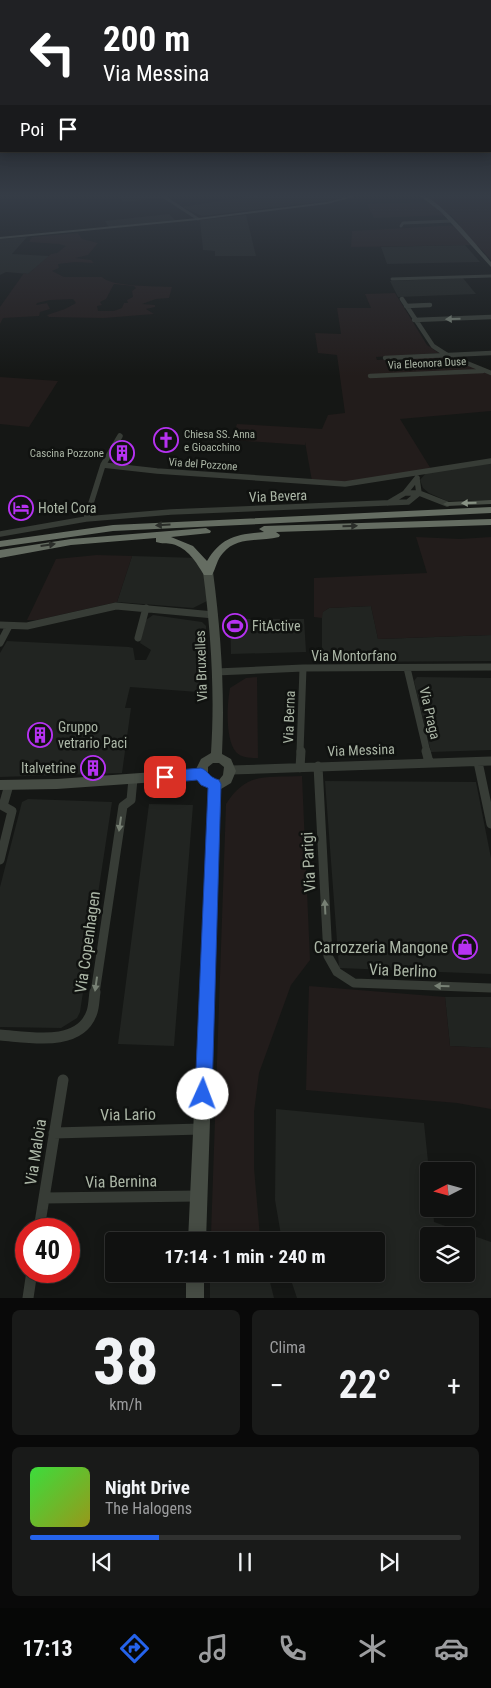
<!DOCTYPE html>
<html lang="it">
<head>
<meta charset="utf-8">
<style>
  body { margin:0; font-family:"Roboto Condensed",sans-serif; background:#191a19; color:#f1f3f6; height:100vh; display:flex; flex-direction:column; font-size:19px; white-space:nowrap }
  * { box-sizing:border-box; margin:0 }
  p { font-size:16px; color:#9c9d9f }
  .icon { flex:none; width:28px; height:28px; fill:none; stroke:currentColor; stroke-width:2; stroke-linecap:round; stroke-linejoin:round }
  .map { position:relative; height:1298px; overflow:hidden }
  .drawer { display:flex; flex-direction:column; gap:12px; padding:12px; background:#090909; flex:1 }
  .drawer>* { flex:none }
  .hud { position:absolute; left:0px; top:0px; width:491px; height:152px; box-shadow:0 2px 12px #0003,0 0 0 1px #303130; background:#202124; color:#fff; overflow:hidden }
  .needle { width:32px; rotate:264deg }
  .fabs { position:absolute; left:420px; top:1162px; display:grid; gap:10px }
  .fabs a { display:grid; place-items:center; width:55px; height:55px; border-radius:5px; background:#101110; box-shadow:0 2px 12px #0003,0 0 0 1px #303130; font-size:25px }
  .speed { position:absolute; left:15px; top:1218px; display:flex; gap:10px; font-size:25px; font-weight:700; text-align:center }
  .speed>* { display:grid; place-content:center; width:65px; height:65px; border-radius:50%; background:#101110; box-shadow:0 2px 12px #0003,0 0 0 1px #303130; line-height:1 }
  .speed .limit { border:8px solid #d22; background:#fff; color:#111 }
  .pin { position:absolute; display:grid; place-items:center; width:42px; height:42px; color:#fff; margin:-21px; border-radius:10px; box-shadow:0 2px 8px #0006 }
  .me { position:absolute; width:55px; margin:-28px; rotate:2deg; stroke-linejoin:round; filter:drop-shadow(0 0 4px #0008) }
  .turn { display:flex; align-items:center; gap:18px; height:105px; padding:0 20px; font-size:22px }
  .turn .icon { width:65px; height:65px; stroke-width:2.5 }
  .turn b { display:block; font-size:35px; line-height:42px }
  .then { display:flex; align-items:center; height:48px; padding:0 20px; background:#0003; gap:10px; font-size:19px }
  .big { font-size:38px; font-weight:700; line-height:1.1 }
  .drawer .card { flex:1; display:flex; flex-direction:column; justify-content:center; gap:8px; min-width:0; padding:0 18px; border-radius:8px; background:#191a19 }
  .drawer .dial { align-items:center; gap:0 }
  .dial b { font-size:65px; line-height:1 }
  .song { display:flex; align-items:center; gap:15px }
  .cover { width:60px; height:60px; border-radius:8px; background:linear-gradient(135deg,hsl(120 70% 55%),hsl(60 70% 35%)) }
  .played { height:5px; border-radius:2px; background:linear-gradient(90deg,#2563eb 30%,#303130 30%) }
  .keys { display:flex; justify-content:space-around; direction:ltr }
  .heat { display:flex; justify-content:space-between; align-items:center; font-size:28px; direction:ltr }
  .drawer .tiles { flex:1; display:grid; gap:12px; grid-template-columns:1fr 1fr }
  .card:last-child { grid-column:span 2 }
  .trip { position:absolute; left:105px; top:1232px; width:280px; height:50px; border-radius:5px; background:#101110; box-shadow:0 2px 12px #0003,0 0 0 1px #303130; font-weight:700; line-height:50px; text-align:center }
  .menu { display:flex; height:80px; justify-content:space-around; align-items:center; background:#060706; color:#9c9d9f }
  .menu .icon { width:35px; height:35px }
  .menu .on { color:#2563eb }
  .menu b { font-size:22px; color:#f1f3f6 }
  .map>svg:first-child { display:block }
</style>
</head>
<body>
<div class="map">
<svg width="491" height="1298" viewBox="0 0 491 1298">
  <rect width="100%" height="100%" fill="#151715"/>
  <!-- built -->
  <path fill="#212421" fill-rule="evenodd" d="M117 195H184L124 202Z
    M257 195H347L350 196 327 201 202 216 182 207Z
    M169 214 175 220 109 227 105 221Z
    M246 215 256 256H215V251L203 250 200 220Z
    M27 237 12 254 50 256 28 274 6 272 0 275V239Z
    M465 245 480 262 387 264 381 247Z
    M463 278 476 294 398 297 390 281Z
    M491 463V500L447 501 429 493 423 488 420 480 426 473Z
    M132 556 198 558 203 563 207 601 193 608 117 602Z
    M371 606 378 639 491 635V661L330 662 322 655V612L329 608Z
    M153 615 202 622 206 626 205 657H202L198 692 130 687 125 708H131L122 773 0 777V653L7 641 129 647 133 648 135 660H146L151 650 140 643 146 620Z
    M230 619H304L306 652 231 654Z
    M417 677 491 678V750L431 752 414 681Z
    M325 781 476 782 491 858V974L339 968Z
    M28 799 112 802 80 1012 77 1018 61 1028 0 1027V887L22 802Z
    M149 804 193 805 174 1046 118 1044Z
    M445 997H491V1048L450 1046Z
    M276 1109 424 1123 429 1171V1209H433L434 1222 491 1242V1298H297L289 1274H376V1241H282L275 1200ZM429 1236H466V1274H429Z
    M211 1234 260 1237 261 1241H211Z
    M210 1274H268L274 1298H210Z"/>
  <!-- green -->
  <path fill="#221c1b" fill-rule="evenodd" d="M422 195H491V260L477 245 351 247 352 231 460 225 451 215 374 218 367 204 433 202Z
    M78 233 82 239 98 243 88 255 75 258 91 260 94 263 75 262 58 264 59 268 52 271 64 277H102C111 287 157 286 172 287L169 298 156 299 142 304 155 305V307L146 309 154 314 104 318 49 317 47 315 65 309 76 303 73 299 50 300 37 303 36 305 47 303 50 309 40 312 39 316 3 318 0 324V307L24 273 28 274 51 254 57 253 66 246 59 244 29 242 32 237ZM114 284 134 286 136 288 132 291 133 297 127 300 128 303H124L122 308 114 311H98L97 306 102 305 100 302 106 299Z
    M395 293 427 345 439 353 376 357 377 360 392 359 395 367 415 366 412 358 445 356 491 374V411L400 419 431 469 345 482 312 481 305 442V445L232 440 237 424 322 429 328 415 345 413 337 355 318 353 315 333 341 334 337 308H371L365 294Z
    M0 377 58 381 29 427 0 424Z
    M416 537 460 539 491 537V635L378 639 371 606 329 608 323 612 322 618 314 617V578L427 573Z
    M97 555 132 556 117 602 37 620H27L56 559Z
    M257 677 258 758C251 758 241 758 236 752 225 739 227 704 230 688L246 678Z
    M302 776 310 960 291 985 259 1073 254 1112V1168L260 1237 211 1234 226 804C247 771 267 778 302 776Z
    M309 986 445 997 450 1046 491 1048V1109L457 1103 306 1090Z"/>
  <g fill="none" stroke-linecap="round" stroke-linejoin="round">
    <!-- street-far5 -->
    <path stroke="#373c36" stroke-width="3" d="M161 195 198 219
      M401 226 403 223 452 221
      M392 279 491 276"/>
    <!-- street-far4 -->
    <path stroke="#373c36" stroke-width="4.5" d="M402 299 433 346 447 355 491 373
      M406 306 430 305
      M414 320 491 317
      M385 358 491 353
      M370 376 483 371"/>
    <!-- street-far3 -->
    <path stroke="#373c36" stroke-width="5.5" d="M120 436 103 465 86 519 171 512 408 502 419 493 417 479
      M103 465 157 471 345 484 491 461
      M405 493H419L447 504
      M388 503 405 493 417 478
      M0 534 86 519"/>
    <!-- street-far2 -->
    <path stroke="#373c36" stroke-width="7" d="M0 625 27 626 116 606 214 615
      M138 638 146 608
      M0 643 9 626
      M407 668 427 752
      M216 672 303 668 491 667
      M300 752 303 668"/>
    <!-- street-far1 -->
    <path stroke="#373c36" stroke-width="9" d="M426 751 429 762
      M478 762 491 824
      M318 766 328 956 337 972 354 983 491 988
      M300 768 301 751
      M231 770 491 761
      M0 860 12 811 3 806 9 785
      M95 993 123 806 131 800 133 779"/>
    <!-- street -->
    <path stroke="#373c36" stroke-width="11" d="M0 1035C29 1037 80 1048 92 1012 94 1006 94 998 95 992
      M54 1133 201 1129
      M44 1198 198 1196
      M39 1229 63 1080
      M28 1298 32 1271"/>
    <!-- secondary -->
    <path fill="#464c44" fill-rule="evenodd" d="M354 195H360L327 204 198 220 0 239V237L198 218 327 202Z
      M419 195C436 194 479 248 491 262V267L441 212Z
      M491 500V504L447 506 443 504 447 502Z
      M208 569 213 572C221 632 225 693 222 754L231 759 236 771 231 783 221 789 206 1241H188L209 788 203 785 199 779 57 789 0 790V780L57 779 196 769 201 759 211 753C215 693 211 632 203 572ZM213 763H219L224 767 223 775 219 780H213L208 775V767Z
      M186 1274H204V1298H186Z"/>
    <!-- highway -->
    <path fill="#656d62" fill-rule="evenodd" d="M491 507V513L113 531 0 547V541L113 525Z
      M491 519V525L276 532 280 535 279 537C259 542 237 536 223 553 217 559 216 568 212 575H204C196 562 188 548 172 544 167 543 162 544 156 542V538L71 545 0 558V550L71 539 206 528 211 531 210 533 171 537 193 546 207 561C221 537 237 534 264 532L259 529 264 526Z"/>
  </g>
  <!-- one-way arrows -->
  <defs><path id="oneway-solid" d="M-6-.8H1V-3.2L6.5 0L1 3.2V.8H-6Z" transform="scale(1.25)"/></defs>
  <g fill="#778074">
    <use href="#oneway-solid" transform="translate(453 319) rotate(178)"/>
    <use href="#oneway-solid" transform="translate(120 824) rotate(98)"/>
    <use href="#oneway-solid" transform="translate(325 907) rotate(-93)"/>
    <use href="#oneway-solid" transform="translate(96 984) rotate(98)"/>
    <use href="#oneway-solid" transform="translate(442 986) rotate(-178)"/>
  </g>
  <use fill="#889284" href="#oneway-solid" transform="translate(469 503) rotate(178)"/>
  <g fill="#2a2d29">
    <use href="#oneway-solid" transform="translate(163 525) rotate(177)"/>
    <use href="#oneway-solid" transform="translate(350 526) rotate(-2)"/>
    <use href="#oneway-solid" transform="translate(48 545) rotate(-8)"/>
  </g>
  <!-- sky -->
  <linearGradient id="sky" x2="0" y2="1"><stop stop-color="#0c0d0c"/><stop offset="0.52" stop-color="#353c46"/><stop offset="1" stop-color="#353c46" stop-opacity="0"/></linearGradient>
  <rect width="491" height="376" fill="url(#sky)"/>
  <!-- route -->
  <path fill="#2563eb" stroke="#184099" d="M201 768C209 771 208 777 219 780L221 784 212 1094 210 1100 203 1102 197 1100 195 1094 208 788 201 785 197 780 165 783 160 781 158 777 160 773 165 771Z"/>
  <!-- icons -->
  <defs>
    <symbol id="church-ring" viewBox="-11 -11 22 22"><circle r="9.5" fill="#101210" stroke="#b632f2" stroke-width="1.5"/><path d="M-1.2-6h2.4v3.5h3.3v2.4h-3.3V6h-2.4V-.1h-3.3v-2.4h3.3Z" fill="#b632f2"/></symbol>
    <symbol id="building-ring" viewBox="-11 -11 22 22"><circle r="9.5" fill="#101210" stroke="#b632f2" stroke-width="1.5"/><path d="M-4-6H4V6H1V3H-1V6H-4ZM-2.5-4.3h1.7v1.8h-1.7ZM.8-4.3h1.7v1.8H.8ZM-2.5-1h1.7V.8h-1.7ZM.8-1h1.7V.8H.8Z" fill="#b632f2"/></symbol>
    <symbol id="hotel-ring" viewBox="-11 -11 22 22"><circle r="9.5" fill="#101210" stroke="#b632f2" stroke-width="1.5"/><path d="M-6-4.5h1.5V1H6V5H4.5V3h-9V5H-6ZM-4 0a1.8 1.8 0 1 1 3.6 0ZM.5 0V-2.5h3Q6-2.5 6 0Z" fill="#b632f2"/></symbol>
    <symbol id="stadium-ring" viewBox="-11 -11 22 22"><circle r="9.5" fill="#101210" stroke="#b632f2" stroke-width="1.5"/><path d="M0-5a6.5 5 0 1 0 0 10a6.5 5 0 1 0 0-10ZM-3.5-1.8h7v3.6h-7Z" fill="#b632f2"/></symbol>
    <symbol id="shop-ring" viewBox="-11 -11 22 22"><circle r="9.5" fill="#101210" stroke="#b632f2" stroke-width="1.5"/><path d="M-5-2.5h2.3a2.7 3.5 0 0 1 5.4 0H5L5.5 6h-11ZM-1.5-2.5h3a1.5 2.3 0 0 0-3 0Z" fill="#b632f2"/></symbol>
  </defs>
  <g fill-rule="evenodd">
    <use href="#church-ring" x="152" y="426" width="28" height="28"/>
    <use href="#building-ring" x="108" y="439" width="28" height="28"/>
    <use href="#hotel-ring" x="7" y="494" width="28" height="28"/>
    <use href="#stadium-ring" x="221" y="612" width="28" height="28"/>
    <use href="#building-ring" x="26" y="721" width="28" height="28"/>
    <use href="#building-ring" x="79" y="754" width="28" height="28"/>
    <use href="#shop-ring" x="451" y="933" width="28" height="28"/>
  </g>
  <g text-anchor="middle" stroke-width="5" stroke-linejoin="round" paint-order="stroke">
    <!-- far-street labels -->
    <g font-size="11" fill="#acb7a7" stroke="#101210">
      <text transform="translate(427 363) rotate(-3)" y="4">Via Eleonora Duse</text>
      <text transform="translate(203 464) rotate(4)" y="4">Via del Pozzone</text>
    </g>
    <!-- far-poi labels -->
    <g font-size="11" fill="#acb7a7" stroke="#101210" text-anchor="start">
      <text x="184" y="438">Chiesa SS. Anna<tspan x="184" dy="13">e Gioacchino</tspan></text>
      <text x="104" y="457" text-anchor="end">Cascina Pozzone</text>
    </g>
    <!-- street labels -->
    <g font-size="14" fill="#acb7a7" stroke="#101210">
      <text transform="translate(278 496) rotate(-2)" y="5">Via Bevera</text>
      <text x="354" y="661">Via Montorfano</text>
      <text transform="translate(201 666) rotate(-92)" y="5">Via Bruxelles</text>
      <text transform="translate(430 713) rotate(77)" y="5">Via Praga</text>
      <text transform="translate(289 717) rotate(-88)" y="5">Via Berna</text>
      <text transform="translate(361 750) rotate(-2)" y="5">Via Messina</text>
    </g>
    <!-- poi labels -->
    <g font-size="14" fill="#acb7a7" stroke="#101210" text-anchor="start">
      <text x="38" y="513">Hotel Cora</text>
      <text x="252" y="631">FitActive</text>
      <text x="58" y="732">Gruppo<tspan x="58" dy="16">vetrario Paci</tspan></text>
      <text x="76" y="773" text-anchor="end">Italvetrine</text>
    </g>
    <!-- near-street labels -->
    <g font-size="16" fill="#acb7a7" stroke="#101210">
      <text transform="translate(308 862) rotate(-93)" y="6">Via Parigi</text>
      <text transform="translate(87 942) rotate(-82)" y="6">Via Copenhagen</text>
      <text transform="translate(403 970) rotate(2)" y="6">Via Berlino</text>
      <text transform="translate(128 1114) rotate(-1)" y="6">Via Lario</text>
      <text transform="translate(35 1152) rotate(-81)" y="6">Via Maloia</text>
      <text transform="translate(121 1181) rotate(-1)" y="6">Via Bernina</text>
    </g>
    <!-- near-poi labels -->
    <g font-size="16" fill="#acb7a7" stroke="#101210" text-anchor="end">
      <text x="448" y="953">Carrozzeria Mangone</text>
    </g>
  </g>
</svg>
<div class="fabs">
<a><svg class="needle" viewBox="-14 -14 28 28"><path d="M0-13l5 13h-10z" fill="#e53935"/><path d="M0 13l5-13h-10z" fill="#9c9d9f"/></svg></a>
<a><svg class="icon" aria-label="layers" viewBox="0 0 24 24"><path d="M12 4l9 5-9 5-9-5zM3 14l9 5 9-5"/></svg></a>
</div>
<div class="speed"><div class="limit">40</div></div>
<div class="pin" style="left:165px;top:777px;background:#d93025"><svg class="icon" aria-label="arrive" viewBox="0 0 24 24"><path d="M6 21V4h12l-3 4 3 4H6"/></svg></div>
<svg class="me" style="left:203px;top:1094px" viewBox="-20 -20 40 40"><circle r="19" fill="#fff"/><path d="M0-13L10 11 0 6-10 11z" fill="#2563eb"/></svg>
<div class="trip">17:14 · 1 min · 240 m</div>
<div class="hud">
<div class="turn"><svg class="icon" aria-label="left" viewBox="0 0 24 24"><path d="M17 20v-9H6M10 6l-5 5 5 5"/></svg><div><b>200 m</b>Via Messina</div></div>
<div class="then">Poi<svg class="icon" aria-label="arrive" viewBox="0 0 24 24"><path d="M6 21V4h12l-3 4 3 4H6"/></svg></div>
</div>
</div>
<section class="drawer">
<div class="tiles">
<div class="card dial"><b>38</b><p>km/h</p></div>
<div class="card"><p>Clima</p>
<div class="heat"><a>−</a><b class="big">22°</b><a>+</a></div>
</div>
<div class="card">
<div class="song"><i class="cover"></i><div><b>Night Drive</b><p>The Halogens</p></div></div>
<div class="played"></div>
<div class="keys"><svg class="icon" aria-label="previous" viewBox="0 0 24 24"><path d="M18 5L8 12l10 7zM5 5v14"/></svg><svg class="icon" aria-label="pause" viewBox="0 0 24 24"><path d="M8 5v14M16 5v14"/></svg><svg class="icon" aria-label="next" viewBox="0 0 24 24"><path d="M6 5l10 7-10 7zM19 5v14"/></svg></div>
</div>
</div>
</section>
<nav class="menu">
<b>17:13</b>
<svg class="icon on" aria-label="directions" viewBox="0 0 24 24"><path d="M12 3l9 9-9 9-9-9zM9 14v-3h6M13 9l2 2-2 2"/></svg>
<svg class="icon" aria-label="music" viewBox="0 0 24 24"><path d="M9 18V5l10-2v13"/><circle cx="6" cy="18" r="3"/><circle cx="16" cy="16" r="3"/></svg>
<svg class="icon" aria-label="phone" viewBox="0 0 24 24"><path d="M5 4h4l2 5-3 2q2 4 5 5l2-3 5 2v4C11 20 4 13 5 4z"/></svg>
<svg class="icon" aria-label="climate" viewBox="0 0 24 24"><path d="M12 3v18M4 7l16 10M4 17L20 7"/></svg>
<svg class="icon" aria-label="car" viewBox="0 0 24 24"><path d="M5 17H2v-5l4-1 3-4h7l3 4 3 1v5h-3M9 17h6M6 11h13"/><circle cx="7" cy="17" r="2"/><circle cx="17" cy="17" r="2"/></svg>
</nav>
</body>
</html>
